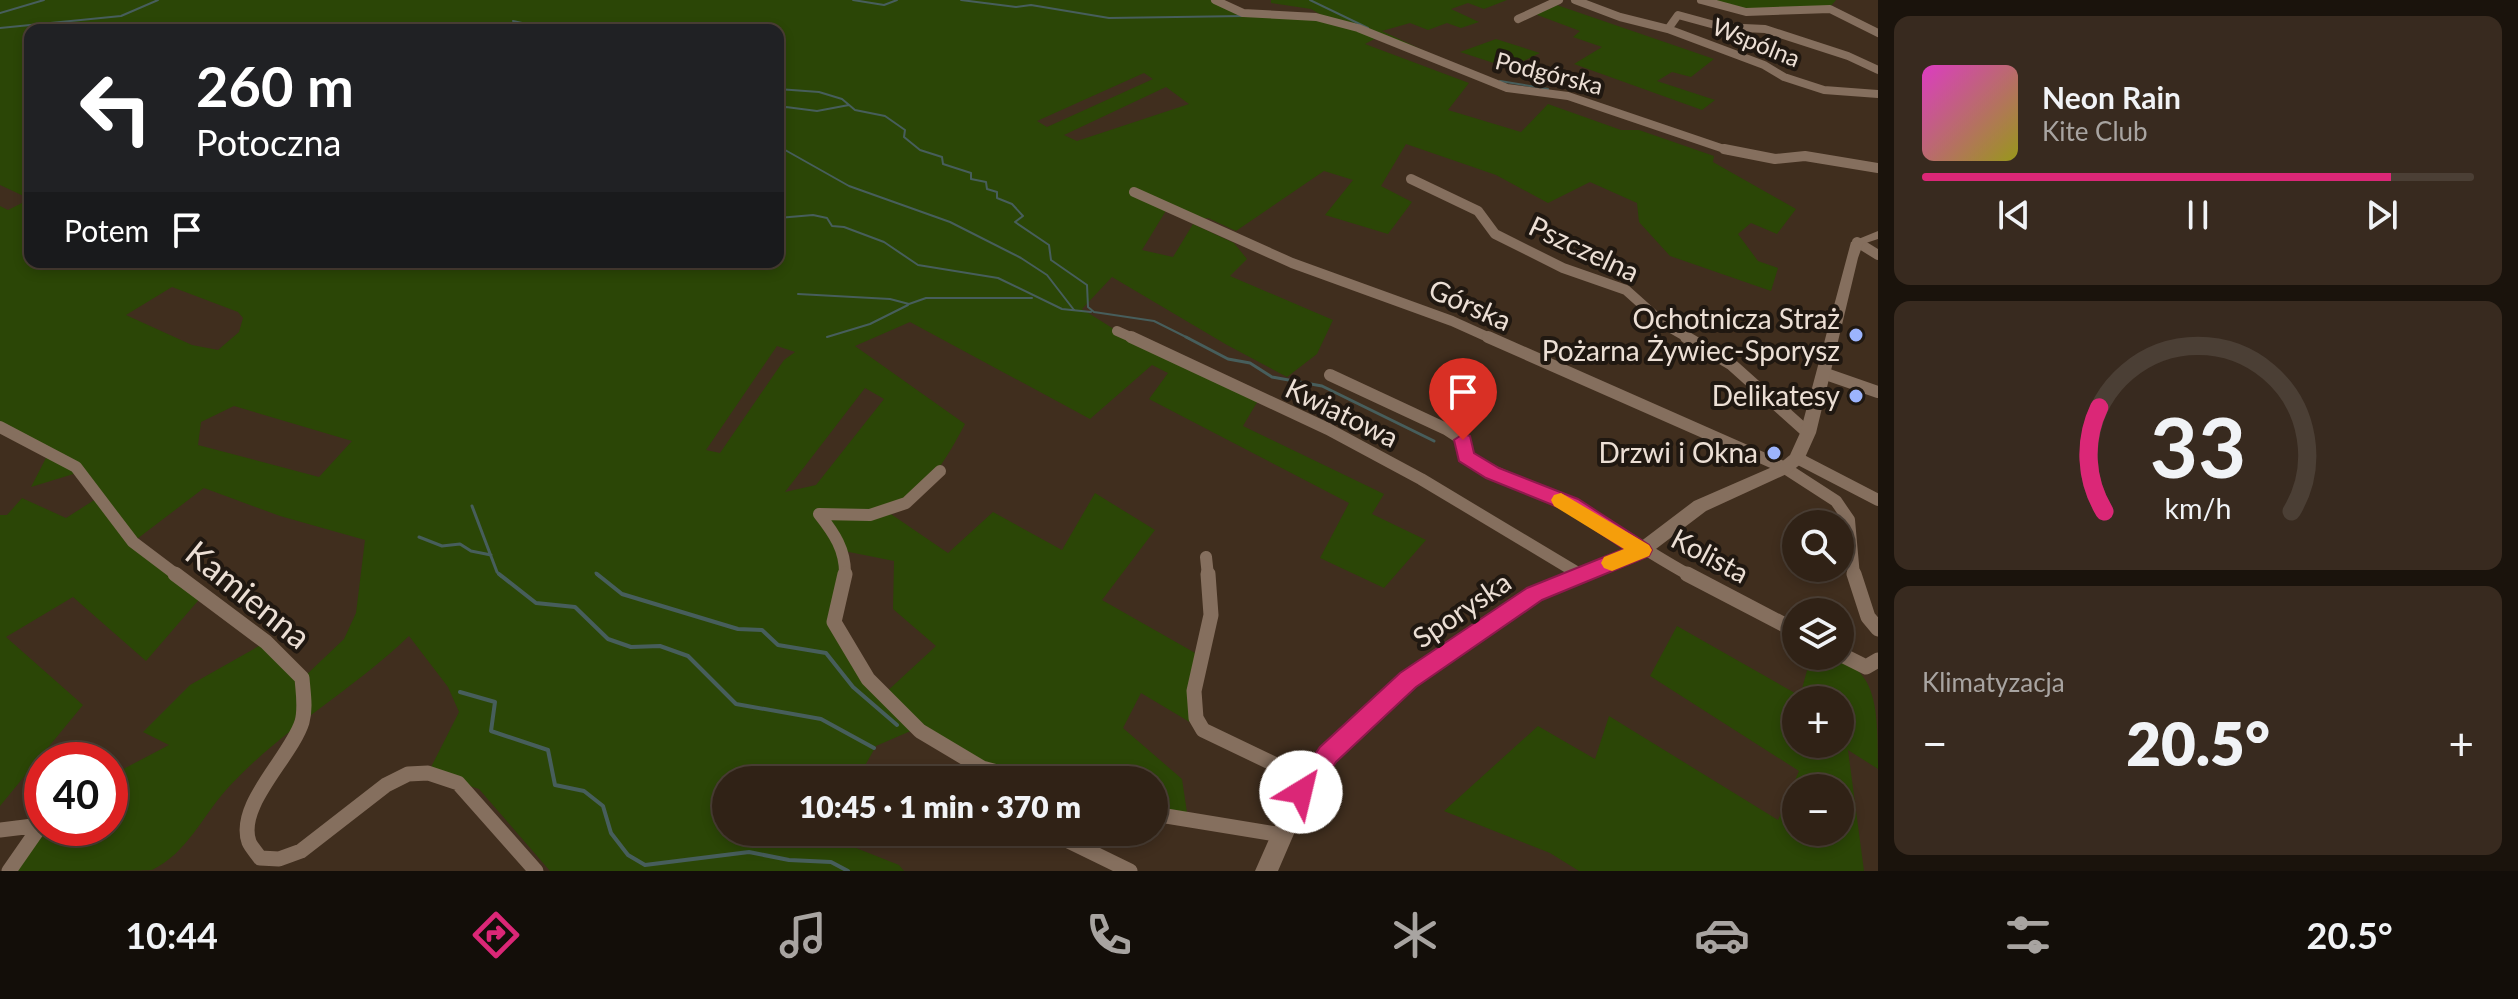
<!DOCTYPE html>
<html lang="pl">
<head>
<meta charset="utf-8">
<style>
  body { margin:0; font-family:Lato,sans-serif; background:#382a1f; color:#f1f3f6; height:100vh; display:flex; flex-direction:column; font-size:30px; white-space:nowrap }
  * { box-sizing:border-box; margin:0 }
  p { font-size:26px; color:#a8a4a1 }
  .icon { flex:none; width:44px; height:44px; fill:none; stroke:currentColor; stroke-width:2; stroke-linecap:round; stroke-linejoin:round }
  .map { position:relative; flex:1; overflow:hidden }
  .panel { display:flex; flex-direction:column; gap:16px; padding:16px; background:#1a130c; width:640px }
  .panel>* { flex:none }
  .hud { position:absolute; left:24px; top:24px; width:760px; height:244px; border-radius:16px; box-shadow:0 4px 12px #0003,0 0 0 2px #4b3f35; background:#202124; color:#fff; overflow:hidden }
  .controls { position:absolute; left:1782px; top:510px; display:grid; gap:16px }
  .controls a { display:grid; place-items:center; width:72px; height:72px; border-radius:50%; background:#302216; box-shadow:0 4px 12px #0003,0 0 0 2px #4b3f35; font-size:40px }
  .speed { position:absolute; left:24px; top:742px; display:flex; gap:16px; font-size:40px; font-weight:700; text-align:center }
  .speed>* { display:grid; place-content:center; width:104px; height:104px; border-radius:50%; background:#302216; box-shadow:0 4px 12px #0003,0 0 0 2px #4b3f35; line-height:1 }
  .speed .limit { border:12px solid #d22; background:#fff; color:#111 }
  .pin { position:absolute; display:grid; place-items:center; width:68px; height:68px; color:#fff; margin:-82px -34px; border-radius:50% 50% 50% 0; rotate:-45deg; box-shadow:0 0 8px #0007 }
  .pin .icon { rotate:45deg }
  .me { position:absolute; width:88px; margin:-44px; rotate:36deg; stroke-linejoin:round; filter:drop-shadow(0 0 6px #0008) }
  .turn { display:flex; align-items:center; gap:28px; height:168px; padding:0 40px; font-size:36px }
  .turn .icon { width:104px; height:104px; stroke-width:2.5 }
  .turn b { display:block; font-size:56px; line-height:68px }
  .then { display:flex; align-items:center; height:76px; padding:0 40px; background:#0003; gap:16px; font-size:30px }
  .big { font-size:60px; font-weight:800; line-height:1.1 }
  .panel .tile { flex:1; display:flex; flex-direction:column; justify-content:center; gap:12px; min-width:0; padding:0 28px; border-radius:16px; background:#382a1f }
  .panel .dial { align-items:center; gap:0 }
  .dial svg { height:208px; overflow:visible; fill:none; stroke:#4b3f35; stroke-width:7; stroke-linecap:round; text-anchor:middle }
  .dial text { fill:#f1f3f6; stroke:none }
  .song { display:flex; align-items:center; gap:24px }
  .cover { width:96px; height:96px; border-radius:12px; background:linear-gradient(135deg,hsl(310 70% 55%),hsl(60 70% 35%)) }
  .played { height:8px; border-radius:4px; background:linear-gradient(90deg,#db2777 85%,#4b3f35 85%) }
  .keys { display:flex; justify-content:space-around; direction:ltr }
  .heat { display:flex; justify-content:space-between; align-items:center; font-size:44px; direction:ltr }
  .trip { position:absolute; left:712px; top:766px; width:456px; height:80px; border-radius:40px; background:#302216; box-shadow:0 4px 12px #0003,0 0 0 2px #4b3f35; font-weight:800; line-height:80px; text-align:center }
  .menu { display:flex; height:128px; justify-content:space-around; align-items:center; background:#130e09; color:#a8a4a1 }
  .menu .icon { width:56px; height:56px }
  .menu .selected { color:#db2777 }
  .menu b { font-size:36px; color:#f1f3f6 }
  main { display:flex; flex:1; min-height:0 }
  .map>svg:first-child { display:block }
</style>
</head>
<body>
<main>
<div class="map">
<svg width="1878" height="871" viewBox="0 0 1878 871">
  <rect width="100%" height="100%" fill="#402e1e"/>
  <!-- green -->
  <path fill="#2b4606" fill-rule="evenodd" d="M0 0H1213L1243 13 1330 20 1311 9 1271 3V0H1507L1484 9 1468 3 1451 9 1479 22 1461 28 1447 23 1428 30 1410 23 1382 31 1444 60 1440 63 1380 36 1365 44 1469 83 1448 110 1521 132 1548 104 1621 130H1639L1714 156 1713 162 1796 209 1777 234 1751 223 1738 234 1758 261 1778 268 1771 291 1670 256 1639 222 1637 203 1590 182 1548 203 1496 175 1406 144 1381 186 1412 202 1388 234 1325 215 1353 180 1324 171 1236 231 1208 218 1195 221 1167 209 1142 250 1173 257 1193 224 1234 243 1247 259 1230 276 1333 320 1317 354 1287 377 1227 345 1112 277 1082 309 1117 331 1259 399 1243 426 1384 494 1372 514 1426 540 1384 588 1320 558 1349 503 1149 399 1168 373 1152 365 1090 419 910 322 855 346 965 424C945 461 927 495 885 510L948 553 993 512 1062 550 1095 493 1155 530 1102 600 1204 658C1196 683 1184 708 1203 730L1141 693 1123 728 1182 779 1188 819 1154 814V780H1027L1003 774 976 764 920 731 883 695 936 646 893 609 894 561 844 551 847 569 832 630 866 685 913 730 876 746 857 780H726V832H852L851 846 899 865 904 871H550L479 789 428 773 459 712 448 687 409 636C352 691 280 730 226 790 202 817 187 853 152 870 139 871 39 871 17 871L42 824V828H110V776L169 745 143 732 190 685 266 642 303 678 344 639 356 613 365 540 280 516 204 488 133 542 203 595 146 661 73 597 6 637 83 705 0 806V515H7L22 498 66 518 99 497 80 472 31 487 49 452 0 427V206L8 210 30 199 0 185ZM30 30H778V262H30ZM1144 73 1153 79 1047 127 1037 121ZM1166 87 1189 104 1077 141 1064 135ZM172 287 238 312 243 318 239 332 218 350 192 345 126 315ZM777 346 795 352 784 360 720 453 706 450ZM865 388 884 399 816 485 785 492ZM234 406 352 441 319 477 198 445 201 422Z
    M1699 0H1836L1830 7 1758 13Z
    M1551 3 1714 59 1691 77 1672 72 1657 81 1715 100 1702 110 1574 64 1602 47 1573 37 1580 31 1532 13Z
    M1496 39 1540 53 1509 68 1460 52Z
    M1677 626 1800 696 1811 656C1878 656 1878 704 1878 769L1848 750 1864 871H1579L1550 853 1444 811 1538 726 1595 759 1609 716 1778 820 1799 771 1650 676ZM1796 700H1840V744H1796ZM1796 788H1840V832H1796Z"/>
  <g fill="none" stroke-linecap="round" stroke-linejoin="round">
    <!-- stream-far2 -->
    <path stroke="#475e5c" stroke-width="2" d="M853 0 884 5 897 0
      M961 0 1016 7 1031 5 1109 18 1243 16
      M1310 0 1368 28
      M0 13 44 0
      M513 21 554 30
      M0 28 121 16 158 0
      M1500 81 1548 89
      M778 89 819 92 842 99 855 110 885 116 905 130 904 137 920 150 942 157 943 164 971 173V179L986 182 987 189 997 192V198L1012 204 1023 216 1015 222 1049 245 1051 260 1087 285 1088 307 1094 312 1154 321 1190 339
      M778 109 786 107 817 111 849 105
      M778 146 849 186 950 222 1021 258 1047 275 1074 310
      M778 218 813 215 827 218 832 226 844 227 884 242 918 265 998 278 1062 309 1091 312
      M798 294 890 299 909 304 926 298H1032
      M827 337 870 324 908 305"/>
    <!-- stream-far1 -->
    <path stroke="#475e5c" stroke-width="3" d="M1186 337 1228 359 1250 363 1272 377 1322 386 1434 441
      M472 506 497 572 501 576
      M419 537 442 546 460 544 471 551 491 555
      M596 573 599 576"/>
    <!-- stream -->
    <path stroke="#475e5c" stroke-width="4" d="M499 574 536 603 575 607 608 639 631 647 660 646 688 656 736 704 821 719 874 748
      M597 574 622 594 738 629 762 630 778 645 826 653 853 687 897 725
      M460 692 495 702 491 731 548 750 555 785 584 791 603 806 611 833 628 855 645 865 749 852 789 860 831 862 848 871"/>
    <!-- street-far3 -->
    <path stroke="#856f5e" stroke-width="8" d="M1215 0 1243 13 1316 17 1358 28 1507 88 1568 96 1730 151
      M1575 0 1620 17 1668 29 1764 65 1784 77 1824 90 1878 94
      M1701 0 1746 12 1830 9 1878 33
      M1518 19 1559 0
      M1668 29 1678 15 1722 27 1765 29 1848 56 1878 70"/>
    <!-- street-far2 -->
    <path stroke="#856f5e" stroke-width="10" d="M1724 149 1775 159 1805 156 1878 168
      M1411 179 1478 211 1495 234 1563 268 1626 290 1664 324 1690 339
      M1134 192 1292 263 1452 321 1492 339
      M1857 242 1878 255
      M1117 331 1135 339"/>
    <!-- street-far1 -->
    <path stroke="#856f5e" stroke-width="12" d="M1131 337 1328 429 1421 479 1581 575
      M1488 337 1785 468 1836 501 1849 520 1854 576
      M1686 337 1731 364 1808 433
      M1823 373 1878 392
      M1330 375 1446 429 1463 440 1466 456C1500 478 1538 487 1573 506 1613 527 1650 554 1691 576
      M0 427 76 467 133 542 178 576
      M1797 458 1878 500
      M1206 557 1208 576
      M845 576C846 550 834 533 819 514L870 515 906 503 940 471"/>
    <!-- street -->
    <path stroke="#856f5e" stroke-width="15" d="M175 574 266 642 302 678C303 692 306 708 302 722 291 757 236 805 249 842 251 847 257 853 260 858L279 859 301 851 386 785 408 774 428 773 458 783 536 871
      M845 574 834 622 868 679 920 731 982 768 1027 780
      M1208 574 1211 615 1194 691 1196 718 1203 730 1274 764 1307 784
      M1687 574 1796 631
      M1854 574 1868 617 1878 629
      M1840 654 1866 667 1878 660
      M1154 814 1282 835
      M0 830 41 825 9 871
      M1050 832 1130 871"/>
    <!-- secondary -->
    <path fill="#856f5e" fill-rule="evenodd" d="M1878 231V239L1863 244 1858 258 1816 433 1803 462 1791 472 1706 511 1648 555 1541 599 1415 686 1335 762 1309 799 1278 871H1255L1293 785 1321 748 1401 674 1527 589 1636 545 1694 501 1779 464 1790 455 1800 433 1851 242Z"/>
  </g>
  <!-- route -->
  <path fill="#db2777" stroke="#8e194d" stroke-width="2" d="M1463 434 1470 436 1474 453 1499 468 1578 499 1649 545 1652 550 1649 556 1542 600 1416 687 1336 762 1310 801 1301 804 1292 801 1289 792 1320 747 1400 673 1527 588 1624 549 1565 510 1486 478 1459 461 1454 440Z"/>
  <!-- slow -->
  <path fill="#f59e0b" d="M1561 493 1649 545 1652 550 1649 556 1612 571 1604 568 1601 563 1604 557 1624 549 1554 506 1551 500 1554 495Z"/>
  <!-- markers -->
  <g fill="#9cb4fd" stroke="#201811" stroke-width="3">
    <circle cx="1856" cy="335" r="8"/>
    <circle cx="1856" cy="396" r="8"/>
    <circle cx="1774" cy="453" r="8"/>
  </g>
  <g text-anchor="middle" stroke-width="8" stroke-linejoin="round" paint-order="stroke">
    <!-- far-street labels -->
    <g font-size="24" fill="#ecdfd5" stroke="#201811">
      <text transform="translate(1756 43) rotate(22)" y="8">Wspólna</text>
      <text transform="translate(1549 74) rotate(14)" y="8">Podgórska</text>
    </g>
    <!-- street labels -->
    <g font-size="28" fill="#ecdfd5" stroke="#201811">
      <text transform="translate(1584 249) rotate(25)" y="10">Pszczelna</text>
      <text transform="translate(1470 305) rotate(24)" y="10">Górska</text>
      <text transform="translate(1342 413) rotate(26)" y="10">Kwiatowa</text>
      <text transform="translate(1710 556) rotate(28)" y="10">Kolista</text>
      <text transform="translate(1462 610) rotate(-34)" y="10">Sporyska</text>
    </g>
    <!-- poi labels -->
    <g font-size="28" fill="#ecdfd5" stroke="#201811" text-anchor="end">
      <text x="1840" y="329">Ochotnicza Straż<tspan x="1840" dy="32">Pożarna Żywiec-Sporysz</tspan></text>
      <text x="1840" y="406">Delikatesy</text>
      <text x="1758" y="463">Drzwi i Okna</text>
    </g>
    <!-- near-street labels -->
    <g font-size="34" fill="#ecdfd5" stroke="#201811">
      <text transform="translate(248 595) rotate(39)" y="12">Kamienna</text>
    </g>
  </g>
</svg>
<div class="controls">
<a><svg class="icon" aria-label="search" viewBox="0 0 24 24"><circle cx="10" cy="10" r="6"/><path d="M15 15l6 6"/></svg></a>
<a><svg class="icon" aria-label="layers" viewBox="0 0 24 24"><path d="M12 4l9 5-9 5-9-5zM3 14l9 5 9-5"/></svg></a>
<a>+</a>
<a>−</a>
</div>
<div class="speed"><div class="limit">40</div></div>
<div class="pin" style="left:1463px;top:440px;background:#d93025"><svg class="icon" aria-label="arrive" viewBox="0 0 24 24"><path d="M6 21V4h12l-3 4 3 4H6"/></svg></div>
<svg class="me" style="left:1301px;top:792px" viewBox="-20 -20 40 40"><circle r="19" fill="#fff"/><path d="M0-13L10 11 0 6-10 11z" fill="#db2777"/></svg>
<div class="trip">10:45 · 1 min · 370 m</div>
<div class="hud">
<div class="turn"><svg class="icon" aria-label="left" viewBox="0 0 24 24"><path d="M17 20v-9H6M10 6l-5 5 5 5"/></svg><div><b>260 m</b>Potoczna</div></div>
<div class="then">Potem<svg class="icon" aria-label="arrive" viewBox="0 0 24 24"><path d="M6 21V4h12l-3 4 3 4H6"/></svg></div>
</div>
</div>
<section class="panel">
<div class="tile">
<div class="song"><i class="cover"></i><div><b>Neon Rain</b><p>Kite Club</p></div></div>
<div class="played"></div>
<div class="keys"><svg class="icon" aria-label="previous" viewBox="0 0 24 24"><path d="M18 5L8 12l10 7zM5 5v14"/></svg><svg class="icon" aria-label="pause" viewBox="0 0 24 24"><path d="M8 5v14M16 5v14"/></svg><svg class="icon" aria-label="next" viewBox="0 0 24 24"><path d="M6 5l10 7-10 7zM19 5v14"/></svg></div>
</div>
<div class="tile dial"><svg viewBox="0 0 100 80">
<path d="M14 69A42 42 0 1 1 86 69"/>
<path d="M14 69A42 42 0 0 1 12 29" stroke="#db2777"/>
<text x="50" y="56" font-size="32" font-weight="700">33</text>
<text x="50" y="72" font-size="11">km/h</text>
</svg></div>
<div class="tile"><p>Klimatyzacja</p>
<div class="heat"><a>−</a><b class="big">20.5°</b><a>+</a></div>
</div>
</section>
</main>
<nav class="menu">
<b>10:44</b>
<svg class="icon selected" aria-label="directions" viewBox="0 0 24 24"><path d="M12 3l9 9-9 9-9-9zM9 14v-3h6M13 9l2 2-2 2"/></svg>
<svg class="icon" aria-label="music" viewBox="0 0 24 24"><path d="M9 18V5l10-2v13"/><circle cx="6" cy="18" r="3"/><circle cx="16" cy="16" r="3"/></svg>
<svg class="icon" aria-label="phone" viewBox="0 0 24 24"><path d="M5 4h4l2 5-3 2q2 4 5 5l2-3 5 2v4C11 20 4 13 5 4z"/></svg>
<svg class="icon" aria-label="climate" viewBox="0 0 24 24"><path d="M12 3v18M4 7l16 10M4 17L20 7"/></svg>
<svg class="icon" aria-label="car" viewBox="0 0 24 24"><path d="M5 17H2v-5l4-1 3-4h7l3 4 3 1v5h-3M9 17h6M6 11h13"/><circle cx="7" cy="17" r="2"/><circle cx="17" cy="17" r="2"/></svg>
<svg class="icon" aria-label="filters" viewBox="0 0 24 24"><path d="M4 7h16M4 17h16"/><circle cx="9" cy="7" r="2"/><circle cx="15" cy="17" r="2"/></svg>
<b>20.5°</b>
</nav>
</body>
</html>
